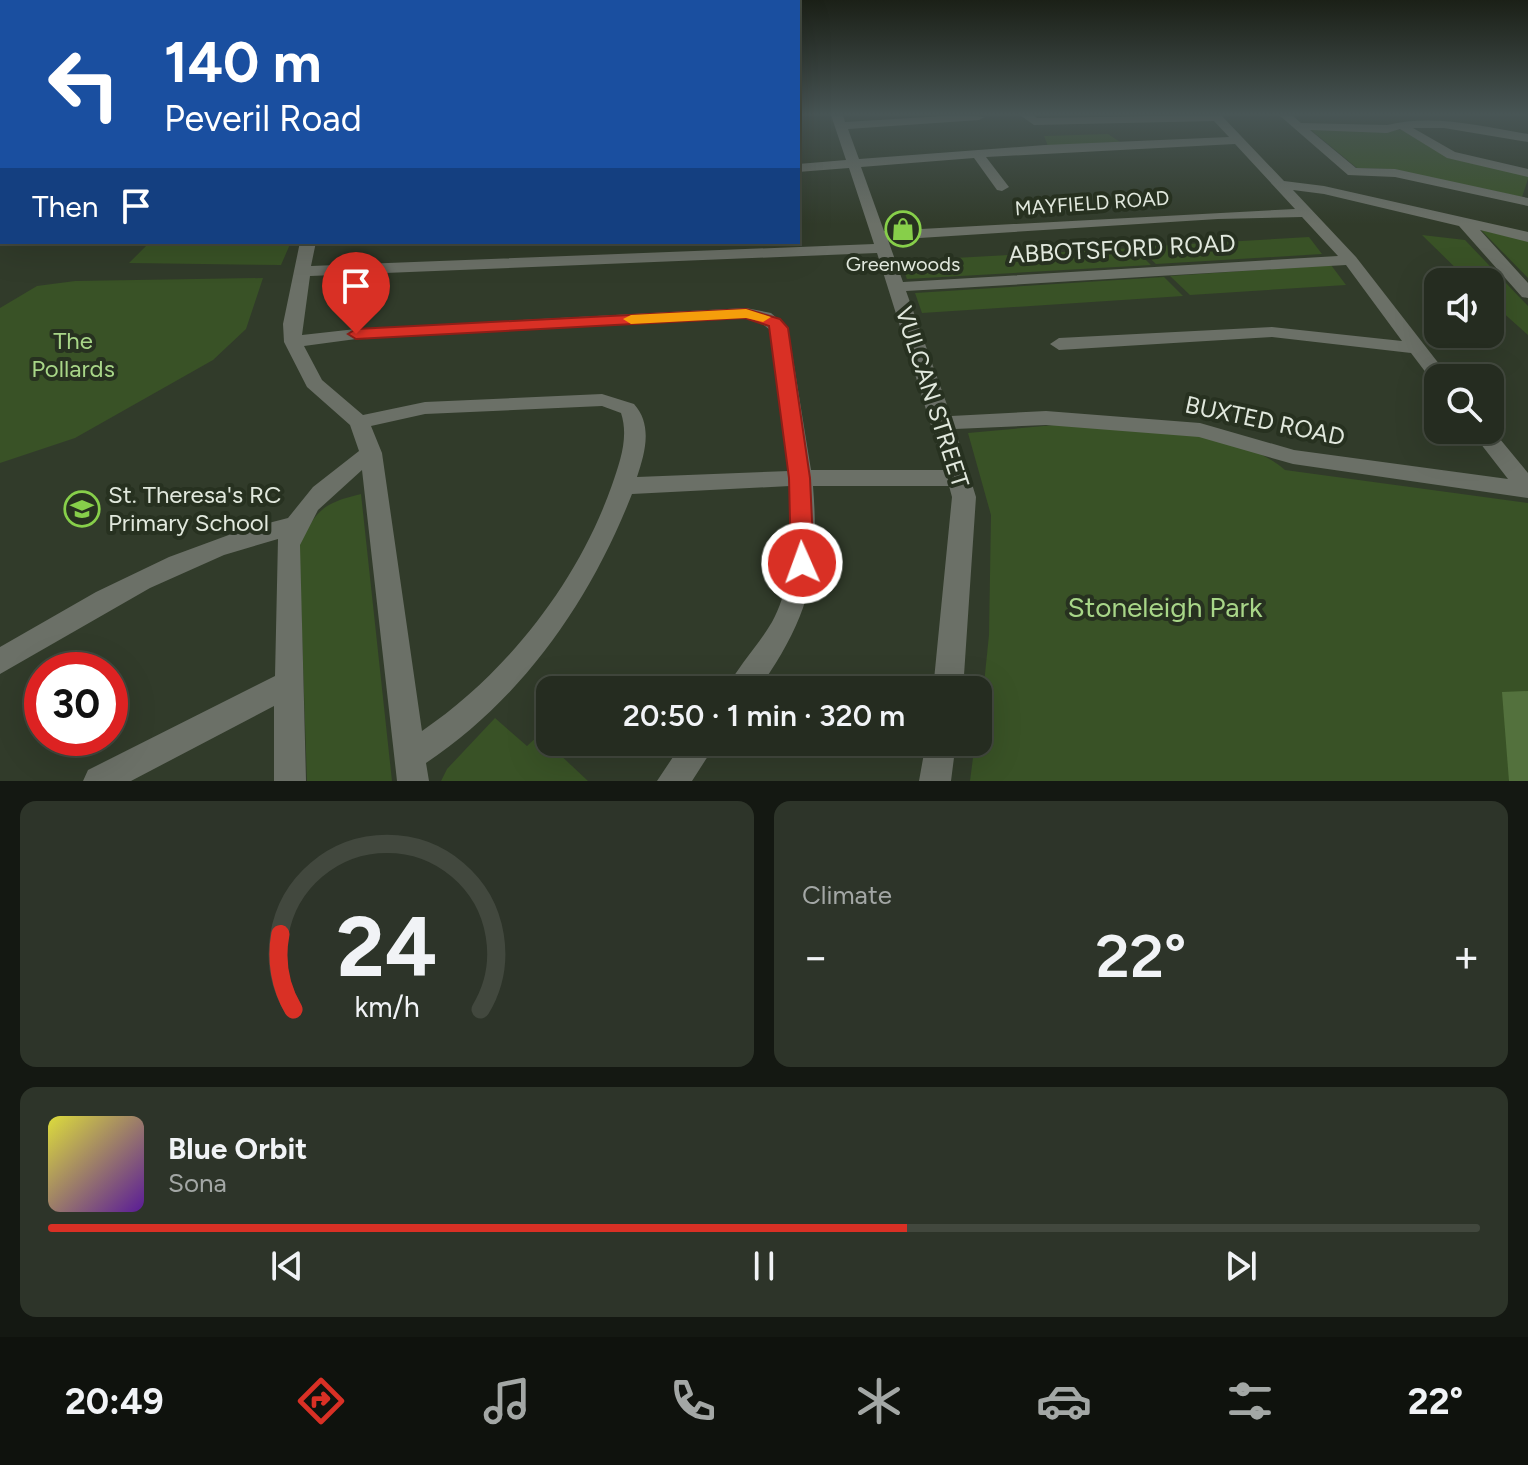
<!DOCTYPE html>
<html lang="en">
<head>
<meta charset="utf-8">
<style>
  body { margin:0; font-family:Figtree,sans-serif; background:#2d3429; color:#f1f3f6; height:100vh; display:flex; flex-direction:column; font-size:30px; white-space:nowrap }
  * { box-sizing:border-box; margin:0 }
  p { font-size:26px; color:#a3a7a5 }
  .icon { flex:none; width:44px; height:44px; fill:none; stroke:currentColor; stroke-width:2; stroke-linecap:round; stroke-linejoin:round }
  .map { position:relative; height:781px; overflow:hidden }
  .panel { display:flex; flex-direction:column; gap:20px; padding:20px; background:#141812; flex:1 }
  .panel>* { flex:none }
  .top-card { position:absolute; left:0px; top:0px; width:800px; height:244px; box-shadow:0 8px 32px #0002,0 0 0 2px #42483e; background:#1a4fa0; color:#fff; overflow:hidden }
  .controls { position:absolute; left:1424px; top:268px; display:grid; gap:16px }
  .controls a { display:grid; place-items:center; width:80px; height:80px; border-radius:16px; background:#252c20; box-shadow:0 8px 32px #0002,0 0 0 2px #42483e; font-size:40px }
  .speed { position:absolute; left:24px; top:652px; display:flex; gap:16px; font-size:40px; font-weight:700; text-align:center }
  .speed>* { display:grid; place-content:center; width:104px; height:104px; border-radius:50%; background:#252c20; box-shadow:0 8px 32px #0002,0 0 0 2px #42483e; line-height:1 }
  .speed .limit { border:12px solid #d22; background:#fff; color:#111 }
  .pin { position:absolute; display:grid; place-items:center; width:68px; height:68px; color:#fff; margin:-82px -34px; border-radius:50% 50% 50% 0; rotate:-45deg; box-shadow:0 0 8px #0007 }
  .pin .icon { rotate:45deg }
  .me { position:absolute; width:88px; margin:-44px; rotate:358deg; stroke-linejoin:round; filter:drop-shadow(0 0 6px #0008) }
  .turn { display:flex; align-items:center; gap:28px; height:168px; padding:0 32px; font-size:36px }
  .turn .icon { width:104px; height:104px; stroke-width:2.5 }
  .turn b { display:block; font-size:56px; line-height:68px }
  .then { display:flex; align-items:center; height:76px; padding:0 32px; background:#0003; gap:16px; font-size:30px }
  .big { font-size:60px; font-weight:600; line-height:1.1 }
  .panel .tile { flex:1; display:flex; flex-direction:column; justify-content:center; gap:12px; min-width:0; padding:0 28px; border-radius:16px; background:#2d3429 }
  .panel .dial { align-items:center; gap:0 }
  .dial svg { height:208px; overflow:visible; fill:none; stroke:#42483e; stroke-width:7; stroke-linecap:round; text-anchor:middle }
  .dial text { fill:#f1f3f6; stroke:none }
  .song { display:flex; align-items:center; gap:24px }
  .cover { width:96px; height:96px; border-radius:12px; background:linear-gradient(135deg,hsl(60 70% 55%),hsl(270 70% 35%)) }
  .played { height:8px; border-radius:4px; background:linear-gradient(90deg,#d93025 60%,#42483e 60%) }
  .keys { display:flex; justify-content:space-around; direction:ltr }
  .heat { display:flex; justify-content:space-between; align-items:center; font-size:44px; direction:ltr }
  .panel .tiles { flex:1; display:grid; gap:20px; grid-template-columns:1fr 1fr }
  .tile:last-child { grid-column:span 2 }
  .trip { position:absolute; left:536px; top:676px; width:456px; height:80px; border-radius:16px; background:#252c20; box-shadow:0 8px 32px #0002,0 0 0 2px #42483e; font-weight:600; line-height:80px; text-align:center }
  .tabs { display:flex; height:128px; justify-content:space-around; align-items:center; background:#0f120d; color:#a3a7a5 }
  .tabs .icon { width:56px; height:56px }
  .tabs .selected { color:#d93025 }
  .tabs b { font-size:36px; color:#f1f3f6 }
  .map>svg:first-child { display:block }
</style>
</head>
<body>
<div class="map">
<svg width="1528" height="781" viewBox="0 0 1528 781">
  <rect width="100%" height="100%" fill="#313b2a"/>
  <!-- green -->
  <path fill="#395226" d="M1311 130H1404L1448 158 1528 175V179L1522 197 1390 169 1357 168Z
    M1108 134 1120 142 1048 146 1044 136Z
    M1481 230 1528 241V278Z
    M1422 235 1465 240 1528 306V335L1490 301V282H1470Z
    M1309 237 1322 254 1156 264 1138 247Z
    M150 242H291L281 265 129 263Z
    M1134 248 1151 265 907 279 900 261Z
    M1331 265 1346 285 1190 295 1170 276Z
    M1164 277 1183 296 922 313 915 293Z
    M263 278 246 329 213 360 75 438 0 463V308L37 286 75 281Z
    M1055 425C1124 430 1231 424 1285 470L1528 503V781H970L975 742H978L989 635 991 515 968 433Z
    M361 494 392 781H307L299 545C316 510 323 503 361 494Z
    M495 718 527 746 539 735 588 781H441L447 769Z"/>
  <!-- forest -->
  <path fill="#53713d" d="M1528 691V781H1509L1502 692Z"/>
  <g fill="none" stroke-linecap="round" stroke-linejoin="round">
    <!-- minor -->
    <path fill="#6b7067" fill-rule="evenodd" d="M831 115H843L845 122 960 115 985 117 979 120 848 129 859 159 1045 145 1229 137 1214 121 1034 125 1020 115H1033L1037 118 1221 115 1284 181 1324 186 1528 232V242L1480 230 1528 283V298L1522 297 1459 226 1324 194 1293 190 1356 257 1450 378H1438V383L1433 382 1411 353 1272 337 1059 350 1050 344 1059 338 1272 327 1402 341 1346 265 906 291 951 416 1046 411 1200 423 1294 450 1508 479 1470 430H1490V427L1528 473V498L1293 464 1199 437 1046 425 955 429 976 497 963 690H933L952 497 949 486H813C820 575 809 617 758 690H726C738 666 758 646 772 622 794 583 792 530 790 486L632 494C590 601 523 698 426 763L429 781H397L362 470 318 510 300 545 306 781H274V706L131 781H83L88 770 275 676 278 539 224 555 150 588 0 674V647L96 592 169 557 245 529 288 518 313 487 359 451 350 425 307 387 284 342 283 324 300 242H316L311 266 874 244 849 168 798 172V164L846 160ZM1235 144 1295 209 884 231 861 167 974 158 997 190 1002 191 1009 187 986 157ZM1302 217 1338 256 903 282 888 240 1218 219ZM877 253 945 470H811L788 328 771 313 746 308 356 329 302 335 310 276ZM746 318 759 321 770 330 789 471 637 477C645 453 653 425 634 404L602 394 425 402 363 415 322 380 304 346 356 339ZM602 406 621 413C629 437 620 462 612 485 578 582 507 673 422 731L382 453 371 426 425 414Z
      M1279 115H1292L1301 123 1387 125C1434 114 1480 126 1528 134V142L1444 128H1413L1455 152 1528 169V177L1447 158 1400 129 1387 133 1310 130 1356 168 1395 169 1528 198V206L1395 177 1348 175Z
      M2 145V153L0 154V146Z
      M0 167H2V175H0Z
      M2 228V239L0 240V229Z
      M683 742H717L692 781H657Z
      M926 742H956L951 781H919Z"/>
    <!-- major -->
    <path fill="#9da796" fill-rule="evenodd" d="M0 124H2V132H0Z"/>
  </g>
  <!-- sky -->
  <linearGradient id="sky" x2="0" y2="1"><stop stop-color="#1b2017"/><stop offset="0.51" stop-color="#485555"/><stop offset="1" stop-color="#485555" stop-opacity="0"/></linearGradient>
  <rect width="1528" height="224" fill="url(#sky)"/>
  <!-- route -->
  <path fill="#d93025" stroke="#8d1f18" stroke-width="2" d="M746 309 780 319 788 328 810 478 814 563 811 569H794L791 563 789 478 769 326 745 318 356 339 348 334 356 329Z"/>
  <!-- slow -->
  <path fill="#f59e0b" d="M746 309 771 317 763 322 746 318 631 324 623 319 631 315Z"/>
  <!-- icons -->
  <defs>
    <symbol id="shop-ring" viewBox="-11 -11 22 22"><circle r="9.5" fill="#273120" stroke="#87cf4a" stroke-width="1.5"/><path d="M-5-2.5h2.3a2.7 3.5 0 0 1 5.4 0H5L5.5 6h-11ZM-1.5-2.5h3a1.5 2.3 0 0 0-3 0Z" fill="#87cf4a"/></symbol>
    <symbol id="school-ring" viewBox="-11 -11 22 22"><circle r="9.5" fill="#273120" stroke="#87cf4a" stroke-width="1.5"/><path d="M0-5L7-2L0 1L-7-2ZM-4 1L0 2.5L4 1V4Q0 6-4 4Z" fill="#87cf4a"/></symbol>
  </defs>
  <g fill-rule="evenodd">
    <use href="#shop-ring" x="883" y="209" width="40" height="40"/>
    <use href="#school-ring" x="62" y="489" width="40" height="40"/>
  </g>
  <g text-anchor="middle" stroke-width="8" stroke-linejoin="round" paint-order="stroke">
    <!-- far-street labels -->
    <g font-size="20" fill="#e1e8dd" stroke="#273120">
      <text transform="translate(1092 203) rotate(-4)" y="7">MAYFIELD ROAD</text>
    </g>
    <!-- far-poi labels -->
    <g font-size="20" fill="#e1e8dd" stroke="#273120">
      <text x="903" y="271">Greenwoods</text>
    </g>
    <!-- street labels -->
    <g font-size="24" fill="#e1e8dd" stroke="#273120">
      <text transform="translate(1122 249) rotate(-3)" y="8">ABBOTSFORD ROAD</text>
      <text transform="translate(932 397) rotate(72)" y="8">VULCAN STREET</text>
      <text transform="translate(1265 421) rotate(12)" y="8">BUXTED ROAD</text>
    </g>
    <!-- park labels -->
    <g font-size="24" fill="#a8d688" stroke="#273120">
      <text x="73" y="349">The<tspan x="73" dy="28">Pollards</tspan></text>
    </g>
    <!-- poi labels -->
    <g font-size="24" fill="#e1e8dd" stroke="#273120" text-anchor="start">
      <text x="108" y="503">St. Theresa's RC<tspan x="108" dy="28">Primary School</tspan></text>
    </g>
    <!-- near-park labels -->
    <g font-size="28" fill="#a8d688" stroke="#273120">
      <text x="1165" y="617">Stoneleigh Park</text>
    </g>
  </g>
</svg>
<div class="controls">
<a><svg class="icon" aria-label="sound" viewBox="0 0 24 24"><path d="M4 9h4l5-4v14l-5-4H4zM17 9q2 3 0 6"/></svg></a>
<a><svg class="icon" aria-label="search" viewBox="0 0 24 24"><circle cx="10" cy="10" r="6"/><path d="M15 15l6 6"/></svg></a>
</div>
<div class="speed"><div class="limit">30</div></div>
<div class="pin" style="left:356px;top:334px;background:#d93025"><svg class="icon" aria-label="arrive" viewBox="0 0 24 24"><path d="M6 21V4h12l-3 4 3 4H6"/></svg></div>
<svg class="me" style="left:802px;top:563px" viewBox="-20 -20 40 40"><circle r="17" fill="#d93025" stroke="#fff" stroke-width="3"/><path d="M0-11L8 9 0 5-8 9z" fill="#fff"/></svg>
<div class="trip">20:50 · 1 min · 320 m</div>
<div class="top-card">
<div class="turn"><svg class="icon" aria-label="left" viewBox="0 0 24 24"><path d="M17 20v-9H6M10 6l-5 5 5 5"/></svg><div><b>140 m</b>Peveril Road</div></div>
<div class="then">Then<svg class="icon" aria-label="arrive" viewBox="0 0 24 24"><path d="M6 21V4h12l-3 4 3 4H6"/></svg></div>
</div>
</div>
<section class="panel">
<div class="tiles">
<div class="tile dial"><svg viewBox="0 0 100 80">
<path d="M14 69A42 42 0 1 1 86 69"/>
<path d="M14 69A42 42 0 0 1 9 40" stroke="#d93025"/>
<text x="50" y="56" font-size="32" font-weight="700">24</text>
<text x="50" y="72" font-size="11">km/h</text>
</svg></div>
<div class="tile"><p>Climate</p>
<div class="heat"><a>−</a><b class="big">22°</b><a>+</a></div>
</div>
<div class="tile">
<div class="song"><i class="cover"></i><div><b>Blue Orbit</b><p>Sona</p></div></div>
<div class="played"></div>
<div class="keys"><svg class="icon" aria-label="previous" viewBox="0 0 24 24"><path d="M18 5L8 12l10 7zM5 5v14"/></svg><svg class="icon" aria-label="pause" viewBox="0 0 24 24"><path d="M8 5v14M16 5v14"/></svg><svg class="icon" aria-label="next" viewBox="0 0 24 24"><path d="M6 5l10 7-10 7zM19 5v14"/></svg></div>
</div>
</div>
</section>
<nav class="tabs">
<b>20:49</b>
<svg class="icon selected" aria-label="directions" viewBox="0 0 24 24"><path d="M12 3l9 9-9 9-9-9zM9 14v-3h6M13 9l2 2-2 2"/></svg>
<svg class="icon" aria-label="music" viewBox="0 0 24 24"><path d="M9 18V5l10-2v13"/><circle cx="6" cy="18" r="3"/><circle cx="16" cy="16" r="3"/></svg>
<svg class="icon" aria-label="phone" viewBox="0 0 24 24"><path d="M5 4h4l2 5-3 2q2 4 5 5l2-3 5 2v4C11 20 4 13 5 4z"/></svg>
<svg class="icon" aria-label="climate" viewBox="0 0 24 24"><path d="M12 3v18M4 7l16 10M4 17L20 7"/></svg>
<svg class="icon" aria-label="car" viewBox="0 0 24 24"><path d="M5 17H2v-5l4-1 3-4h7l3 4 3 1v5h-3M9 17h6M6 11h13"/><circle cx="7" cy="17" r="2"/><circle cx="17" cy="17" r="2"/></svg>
<svg class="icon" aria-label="filters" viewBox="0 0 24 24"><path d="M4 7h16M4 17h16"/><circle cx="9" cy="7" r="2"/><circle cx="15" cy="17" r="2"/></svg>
<b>22°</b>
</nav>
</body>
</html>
